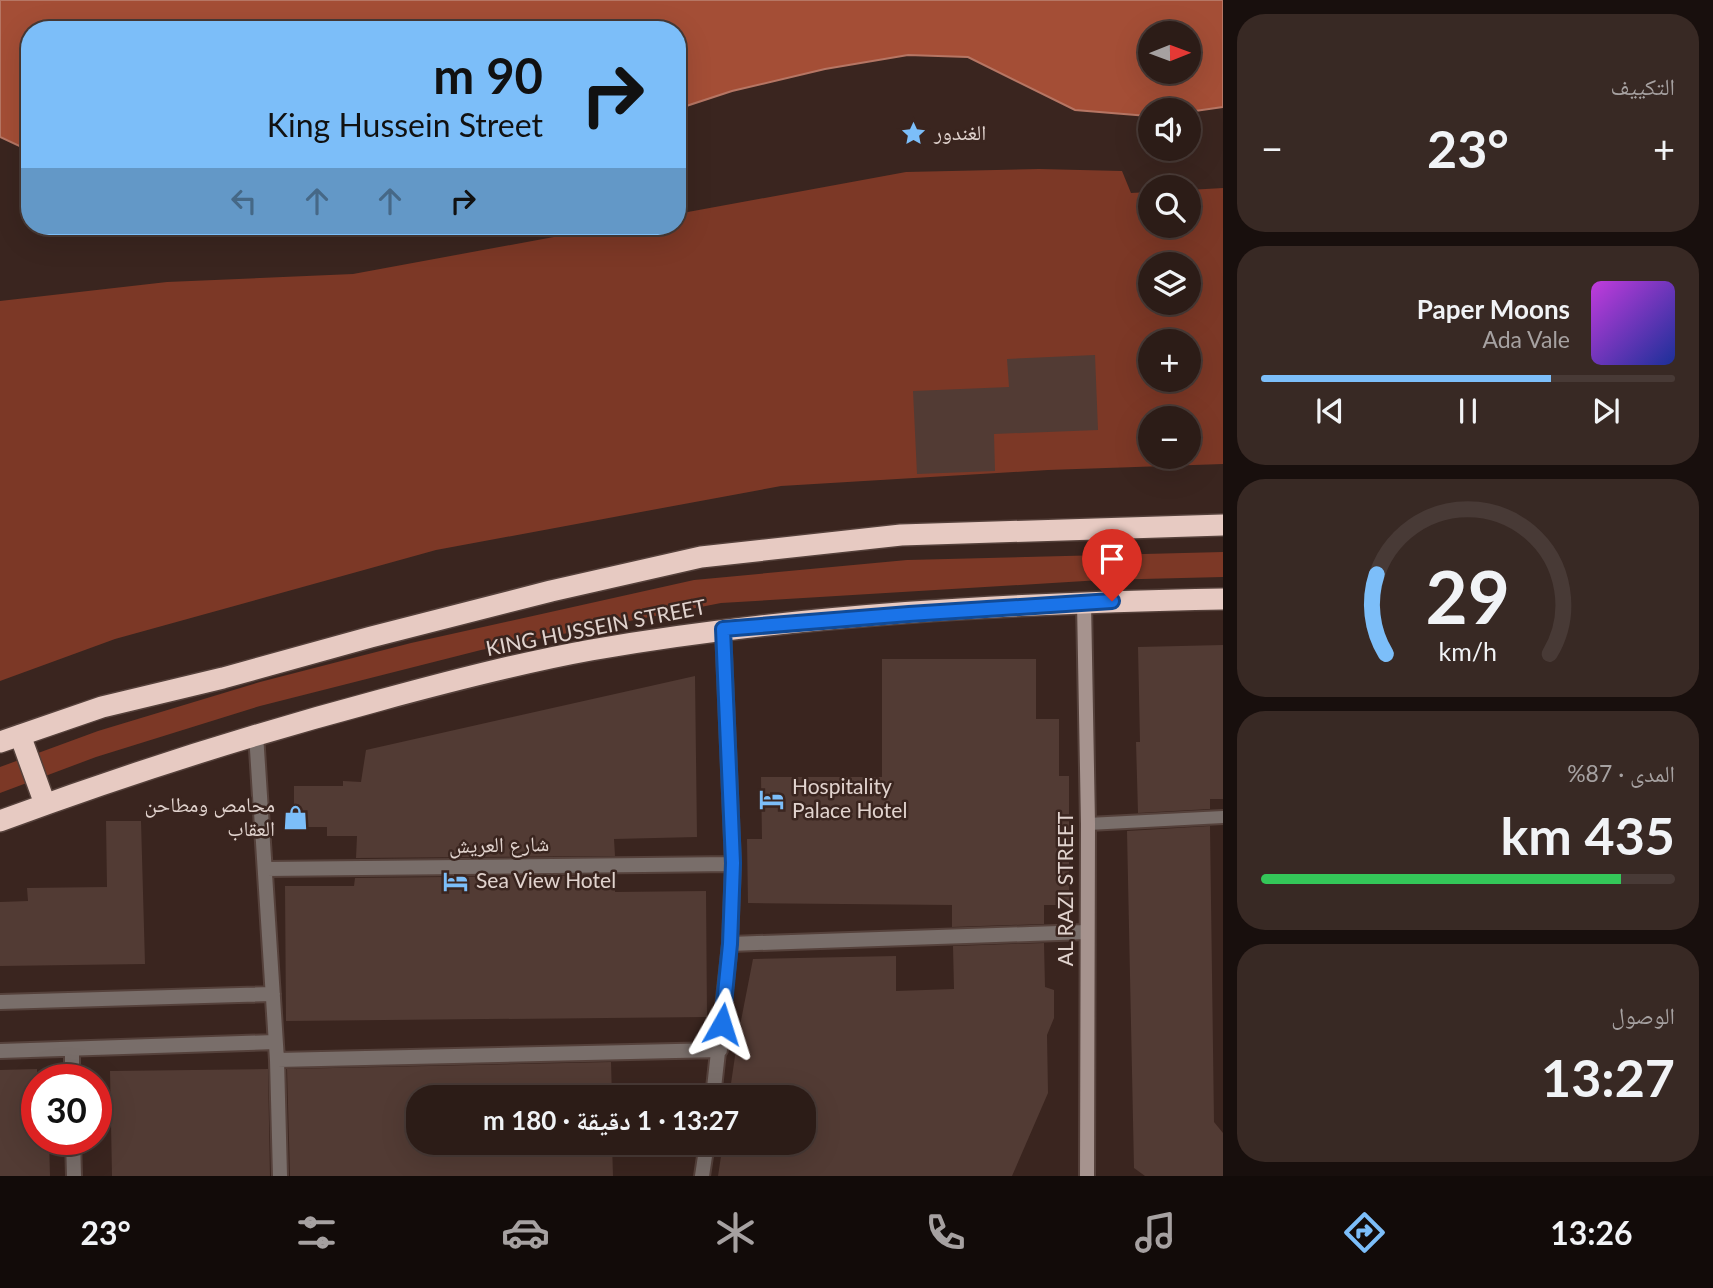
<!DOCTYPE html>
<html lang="ar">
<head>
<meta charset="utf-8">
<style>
  body { margin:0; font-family:Lato,"Noto Naskh Arabic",sans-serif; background:#382924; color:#f1f3f6; direction:rtl; height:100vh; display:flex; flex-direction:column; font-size:26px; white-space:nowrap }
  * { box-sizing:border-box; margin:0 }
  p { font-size:23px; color:#a6a1a1 }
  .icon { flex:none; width:38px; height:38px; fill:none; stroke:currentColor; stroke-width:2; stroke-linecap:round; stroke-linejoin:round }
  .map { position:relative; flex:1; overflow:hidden; direction:ltr }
  .panel { display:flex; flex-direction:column; gap:14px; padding:14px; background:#180f0d; width:490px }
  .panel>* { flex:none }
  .banner { position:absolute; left:21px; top:21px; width:665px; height:214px; border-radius:28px; box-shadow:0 7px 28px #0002,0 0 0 2px #483a36; direction:rtl; background:#7cbef9; color:#111; overflow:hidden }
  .needle { width:46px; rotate:89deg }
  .fabs { position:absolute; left:1138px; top:21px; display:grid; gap:14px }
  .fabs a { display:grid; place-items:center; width:63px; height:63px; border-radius:50%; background:#2c1c17; box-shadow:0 7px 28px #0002,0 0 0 2px #483a36; font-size:35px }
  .speed { position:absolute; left:21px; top:1064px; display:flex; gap:14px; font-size:35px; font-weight:700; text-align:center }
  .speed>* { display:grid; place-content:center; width:91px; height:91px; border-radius:50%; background:#2c1c17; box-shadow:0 7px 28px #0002,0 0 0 2px #483a36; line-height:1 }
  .speed .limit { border:10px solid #d22; background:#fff; color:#111 }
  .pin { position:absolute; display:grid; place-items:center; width:60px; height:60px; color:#fff; margin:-72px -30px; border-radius:50% 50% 50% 0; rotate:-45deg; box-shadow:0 0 7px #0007 }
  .pin .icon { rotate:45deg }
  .me { position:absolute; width:77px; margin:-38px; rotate:6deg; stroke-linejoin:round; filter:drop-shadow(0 0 5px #0008) }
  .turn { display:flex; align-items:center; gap:24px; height:147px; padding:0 28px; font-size:32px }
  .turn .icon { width:91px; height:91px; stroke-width:2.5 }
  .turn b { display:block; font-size:49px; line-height:60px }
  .lanes { display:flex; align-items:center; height:66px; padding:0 28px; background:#0003; justify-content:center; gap:35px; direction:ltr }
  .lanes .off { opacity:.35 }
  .big { font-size:52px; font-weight:700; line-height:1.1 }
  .panel .widget { flex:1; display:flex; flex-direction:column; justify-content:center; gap:10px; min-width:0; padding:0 24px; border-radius:28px; background:#382924 }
  .panel .dial { align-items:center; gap:0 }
  .dial svg { height:182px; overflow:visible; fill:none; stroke:#483a36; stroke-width:7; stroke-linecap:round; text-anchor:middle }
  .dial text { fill:#f1f3f6; stroke:none }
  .song { display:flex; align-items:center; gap:21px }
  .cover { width:84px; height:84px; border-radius:10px; background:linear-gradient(135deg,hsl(290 70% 55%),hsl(230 70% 35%)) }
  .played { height:7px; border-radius:4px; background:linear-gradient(90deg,#7cbef9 70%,#483a36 70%) }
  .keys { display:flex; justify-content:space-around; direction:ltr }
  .heat { display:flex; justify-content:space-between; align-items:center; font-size:38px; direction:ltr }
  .charge { height:10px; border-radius:5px; background:linear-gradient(90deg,#34c759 87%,#483a36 0) }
  .trip { position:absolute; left:406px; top:1085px; width:410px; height:70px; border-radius:28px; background:#2c1c17; box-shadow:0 7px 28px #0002,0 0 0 2px #483a36; font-weight:700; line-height:70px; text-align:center; direction:rtl }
  .dock { display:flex; height:112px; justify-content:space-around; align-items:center; background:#120b09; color:#a6a1a1 }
  .dock .icon { width:49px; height:49px }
  .dock .current { color:#7cbef9 }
  .dock b { font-size:32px; color:#f1f3f6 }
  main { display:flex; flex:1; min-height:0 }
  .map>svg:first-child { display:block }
</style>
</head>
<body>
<main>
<section class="panel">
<div class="widget"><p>التكييف</p>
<div class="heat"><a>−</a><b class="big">23°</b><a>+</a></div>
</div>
<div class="widget">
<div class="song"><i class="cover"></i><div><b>Paper Moons</b><p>Ada Vale</p></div></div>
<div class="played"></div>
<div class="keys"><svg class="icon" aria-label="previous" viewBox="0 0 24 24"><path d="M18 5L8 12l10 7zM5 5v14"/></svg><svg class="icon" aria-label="pause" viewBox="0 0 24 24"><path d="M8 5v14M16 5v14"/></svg><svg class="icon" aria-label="next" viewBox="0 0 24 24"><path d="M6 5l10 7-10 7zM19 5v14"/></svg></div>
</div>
<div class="widget dial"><svg viewBox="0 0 100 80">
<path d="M14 69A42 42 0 1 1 86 69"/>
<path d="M14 69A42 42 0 0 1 10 34" stroke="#7cbef9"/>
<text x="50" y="56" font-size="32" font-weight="700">29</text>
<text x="50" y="72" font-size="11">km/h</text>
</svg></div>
<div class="widget"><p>المدى · 87%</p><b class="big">435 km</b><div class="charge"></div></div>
<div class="widget"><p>الوصول</p><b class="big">13:27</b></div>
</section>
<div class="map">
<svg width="1223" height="1176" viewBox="0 0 1223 1176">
  <rect width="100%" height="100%" fill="#3a251f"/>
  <!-- green -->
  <path fill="#7c3826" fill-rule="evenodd" d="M1039 169 1122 171 1131 193 1150 192V226H1188V190L1223 188V464L1048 470 781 486 436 550 115 639 0 681V301L167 282 353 274 613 226H677V214L906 172ZM1150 264H1188V303H1150ZM1150 341H1188V380H1150ZM1150 418H1188V457H1150Z
    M1223 552V577L1101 580 721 603 481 650 260 706 96 757 0 793V767L98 731 260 682 411 643 694 580 907 560Z"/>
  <!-- water -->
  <path fill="#a44e36" stroke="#b67664" stroke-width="2" fill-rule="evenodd" d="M0 0H1223V107L1188 112 1150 110V116H1148L1075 110 968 57 908 55 825 69 732 91 677 109V30H30V151L0 137ZM1150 33H1188V72H1150Z"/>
  <!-- building -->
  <path fill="#523b34" d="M1095 355 1098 430 994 434 995 471 917 474 913 391 1009 387 1007 359Z
    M1223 645V799H1210V809L1138 813 1136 742H1140L1138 647Z
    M882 659H1036V719H1059V776H1069V905H1044V924L952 927V905L748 903 747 839H762L761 777H882Z
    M695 676 697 837 614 839 615 856 356 858 357 836H327V827H294V786H343V781L361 782 366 750Z
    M106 821H141L145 964 0 966V902L28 901 27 888 107 887Z
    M1210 826 1214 1122 1223 1133V1176H1145L1134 1168 1127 831Z
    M615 875V892L706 891 707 1017 286 1021 285 886H354L355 878Z
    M1044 943 1045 987 1054 990V1018L1047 1035 1048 1093 1012 1176H718L723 1143H803V1097H729L738 1036 753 959 896 956V991L954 989 953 946Z
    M611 1062 612 1097H418V1143H612L613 1176H290L287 1069Z
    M37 1069V1139H49L50 1176H0V1070Z
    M268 1069 270 1176H112L110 1071Z"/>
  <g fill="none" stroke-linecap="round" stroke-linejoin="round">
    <defs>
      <path id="lane" d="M1088 824 1223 817"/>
      <path id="street" d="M256 734 277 1060 280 1176
        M265 869 733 864
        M730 944 1087 932
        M0 1002 273 994
        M72 1050V1080
        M0 1051 275 1042
        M277 1060 720 1050
        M713 1097 730 944 733 864 723 629
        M73 1139 74 1176
        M702 1176 707 1143"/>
      <path id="secondary" d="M1084 602 1088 824 1087 1176"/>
      <path id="highway" d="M20 735 45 804
        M0 742 102 707 223 678 371 637 551 591 701 557 901 535 1223 525
        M0 821C124 775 250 735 377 701 447 682 519 663 591 650 798 614 1013 603 1223 599"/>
    </defs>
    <!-- lane casing -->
    <use href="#lane" stroke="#55413b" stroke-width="16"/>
    <!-- street casing -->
    <use href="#street" stroke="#55413b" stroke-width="18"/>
    <!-- secondary casing -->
    <use href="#secondary" stroke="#55413b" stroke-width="18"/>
    <!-- highway casing -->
    <use href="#highway" stroke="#55413b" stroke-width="24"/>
    <!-- lane -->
    <use href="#lane" stroke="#796e6a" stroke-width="12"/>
    <!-- street -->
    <use href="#street" stroke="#796e6a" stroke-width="14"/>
    <!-- secondary -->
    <use href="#secondary" stroke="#a6938e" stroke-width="14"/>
    <!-- highway -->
    <use href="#highway" stroke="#e7cac2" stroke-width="21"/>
  </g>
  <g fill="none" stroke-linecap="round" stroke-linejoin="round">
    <defs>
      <path id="route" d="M722 1024 730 944 733 863 723 629 909 614 1112 601"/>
    </defs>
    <!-- route casing -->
    <use href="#route" stroke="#114b97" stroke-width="18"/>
    <!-- route -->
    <use href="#route" stroke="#1a73e8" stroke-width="12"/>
  </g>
  <!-- icons -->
  <defs>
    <symbol id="sight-bare" viewBox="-9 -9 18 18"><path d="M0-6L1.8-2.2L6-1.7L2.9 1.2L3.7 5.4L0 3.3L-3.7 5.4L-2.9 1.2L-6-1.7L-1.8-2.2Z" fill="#7cbef9" stroke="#3a251f" stroke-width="2.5" paint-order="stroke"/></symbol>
    <symbol id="hotel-bare" viewBox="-9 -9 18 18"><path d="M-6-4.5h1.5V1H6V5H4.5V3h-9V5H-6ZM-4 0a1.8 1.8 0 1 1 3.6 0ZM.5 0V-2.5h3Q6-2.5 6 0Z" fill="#7cbef9" stroke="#3a251f" stroke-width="2.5" paint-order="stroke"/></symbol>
    <symbol id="shop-bare" viewBox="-9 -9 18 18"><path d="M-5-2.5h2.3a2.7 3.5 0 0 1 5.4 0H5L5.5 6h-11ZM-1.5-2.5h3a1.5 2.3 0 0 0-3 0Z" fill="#7cbef9" stroke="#3a251f" stroke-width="2.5" paint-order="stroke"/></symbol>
  </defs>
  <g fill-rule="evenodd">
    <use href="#sight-bare" x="896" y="116" width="35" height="35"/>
    <use href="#hotel-bare" x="754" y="782" width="35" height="35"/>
    <use href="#shop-bare" x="278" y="800" width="35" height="35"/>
    <use href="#hotel-bare" x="438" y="864" width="35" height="35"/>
  </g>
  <g text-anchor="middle" stroke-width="5" stroke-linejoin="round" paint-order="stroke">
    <!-- poi labels -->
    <g font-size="21" fill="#e1d3ce" stroke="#3a251f" text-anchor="start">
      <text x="934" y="140">الغندور</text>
      <text x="792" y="794">Hospitality<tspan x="792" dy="24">Palace Hotel</tspan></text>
      <text x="275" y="812" text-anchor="end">محامص ومطاحن<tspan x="275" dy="24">العقاب</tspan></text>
      <text x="476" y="888">Sea View Hotel</text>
    </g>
    <!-- street labels -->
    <g font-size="21" fill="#e1d3ce" stroke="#3a251f">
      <text transform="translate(596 628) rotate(-11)" y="7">KING HUSSEIN STREET</text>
      <text transform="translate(499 845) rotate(-1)" y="7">شارع العريش</text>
      <text transform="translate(1066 889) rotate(-90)" y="7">AL RAZI STREET</text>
    </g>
  </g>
</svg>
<div class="fabs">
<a><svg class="needle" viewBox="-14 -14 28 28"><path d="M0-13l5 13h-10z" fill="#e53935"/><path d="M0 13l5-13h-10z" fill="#a6a1a1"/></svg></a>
<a><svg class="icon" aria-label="sound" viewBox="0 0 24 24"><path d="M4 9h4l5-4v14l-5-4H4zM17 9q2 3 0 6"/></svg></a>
<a><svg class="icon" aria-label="search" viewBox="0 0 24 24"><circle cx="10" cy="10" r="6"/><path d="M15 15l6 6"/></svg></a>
<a><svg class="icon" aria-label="layers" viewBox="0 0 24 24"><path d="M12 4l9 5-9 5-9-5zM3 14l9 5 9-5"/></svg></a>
<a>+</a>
<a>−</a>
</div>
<div class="speed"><div class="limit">30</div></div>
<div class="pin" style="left:1112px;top:601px;background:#d93025"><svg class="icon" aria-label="arrive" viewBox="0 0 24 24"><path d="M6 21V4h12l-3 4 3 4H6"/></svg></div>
<svg class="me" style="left:722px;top:1024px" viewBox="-20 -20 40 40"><path d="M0-17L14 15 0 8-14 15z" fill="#1a73e8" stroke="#fff" stroke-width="4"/></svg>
<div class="trip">13:27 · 1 دقيقة · 180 m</div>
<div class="banner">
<div class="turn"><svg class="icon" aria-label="right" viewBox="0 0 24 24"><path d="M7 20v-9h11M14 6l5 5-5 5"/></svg><div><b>90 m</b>King Hussein Street</div></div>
<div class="lanes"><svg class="icon off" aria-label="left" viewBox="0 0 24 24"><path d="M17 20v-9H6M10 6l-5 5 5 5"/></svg><svg class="icon off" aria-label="ahead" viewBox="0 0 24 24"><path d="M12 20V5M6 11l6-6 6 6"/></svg><svg class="icon off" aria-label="ahead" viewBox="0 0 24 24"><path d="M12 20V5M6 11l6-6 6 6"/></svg><svg class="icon" aria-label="right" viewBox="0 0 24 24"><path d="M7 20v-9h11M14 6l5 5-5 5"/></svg></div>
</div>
</div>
</main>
<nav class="dock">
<b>13:26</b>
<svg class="icon current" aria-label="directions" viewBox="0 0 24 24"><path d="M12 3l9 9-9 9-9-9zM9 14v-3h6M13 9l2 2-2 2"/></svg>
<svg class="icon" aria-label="music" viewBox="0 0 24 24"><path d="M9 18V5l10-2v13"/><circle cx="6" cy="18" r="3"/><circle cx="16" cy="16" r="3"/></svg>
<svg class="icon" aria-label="phone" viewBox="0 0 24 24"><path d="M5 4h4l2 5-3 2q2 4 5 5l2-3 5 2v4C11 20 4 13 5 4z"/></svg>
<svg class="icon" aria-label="climate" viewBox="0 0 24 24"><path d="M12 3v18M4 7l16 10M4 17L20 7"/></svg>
<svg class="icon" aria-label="car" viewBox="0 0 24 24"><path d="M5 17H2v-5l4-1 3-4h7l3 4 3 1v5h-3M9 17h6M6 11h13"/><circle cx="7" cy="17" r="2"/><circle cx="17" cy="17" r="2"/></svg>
<svg class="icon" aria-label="filters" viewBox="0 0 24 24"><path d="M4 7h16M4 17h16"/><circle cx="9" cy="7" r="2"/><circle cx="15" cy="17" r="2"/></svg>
<b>23°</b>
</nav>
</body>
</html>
